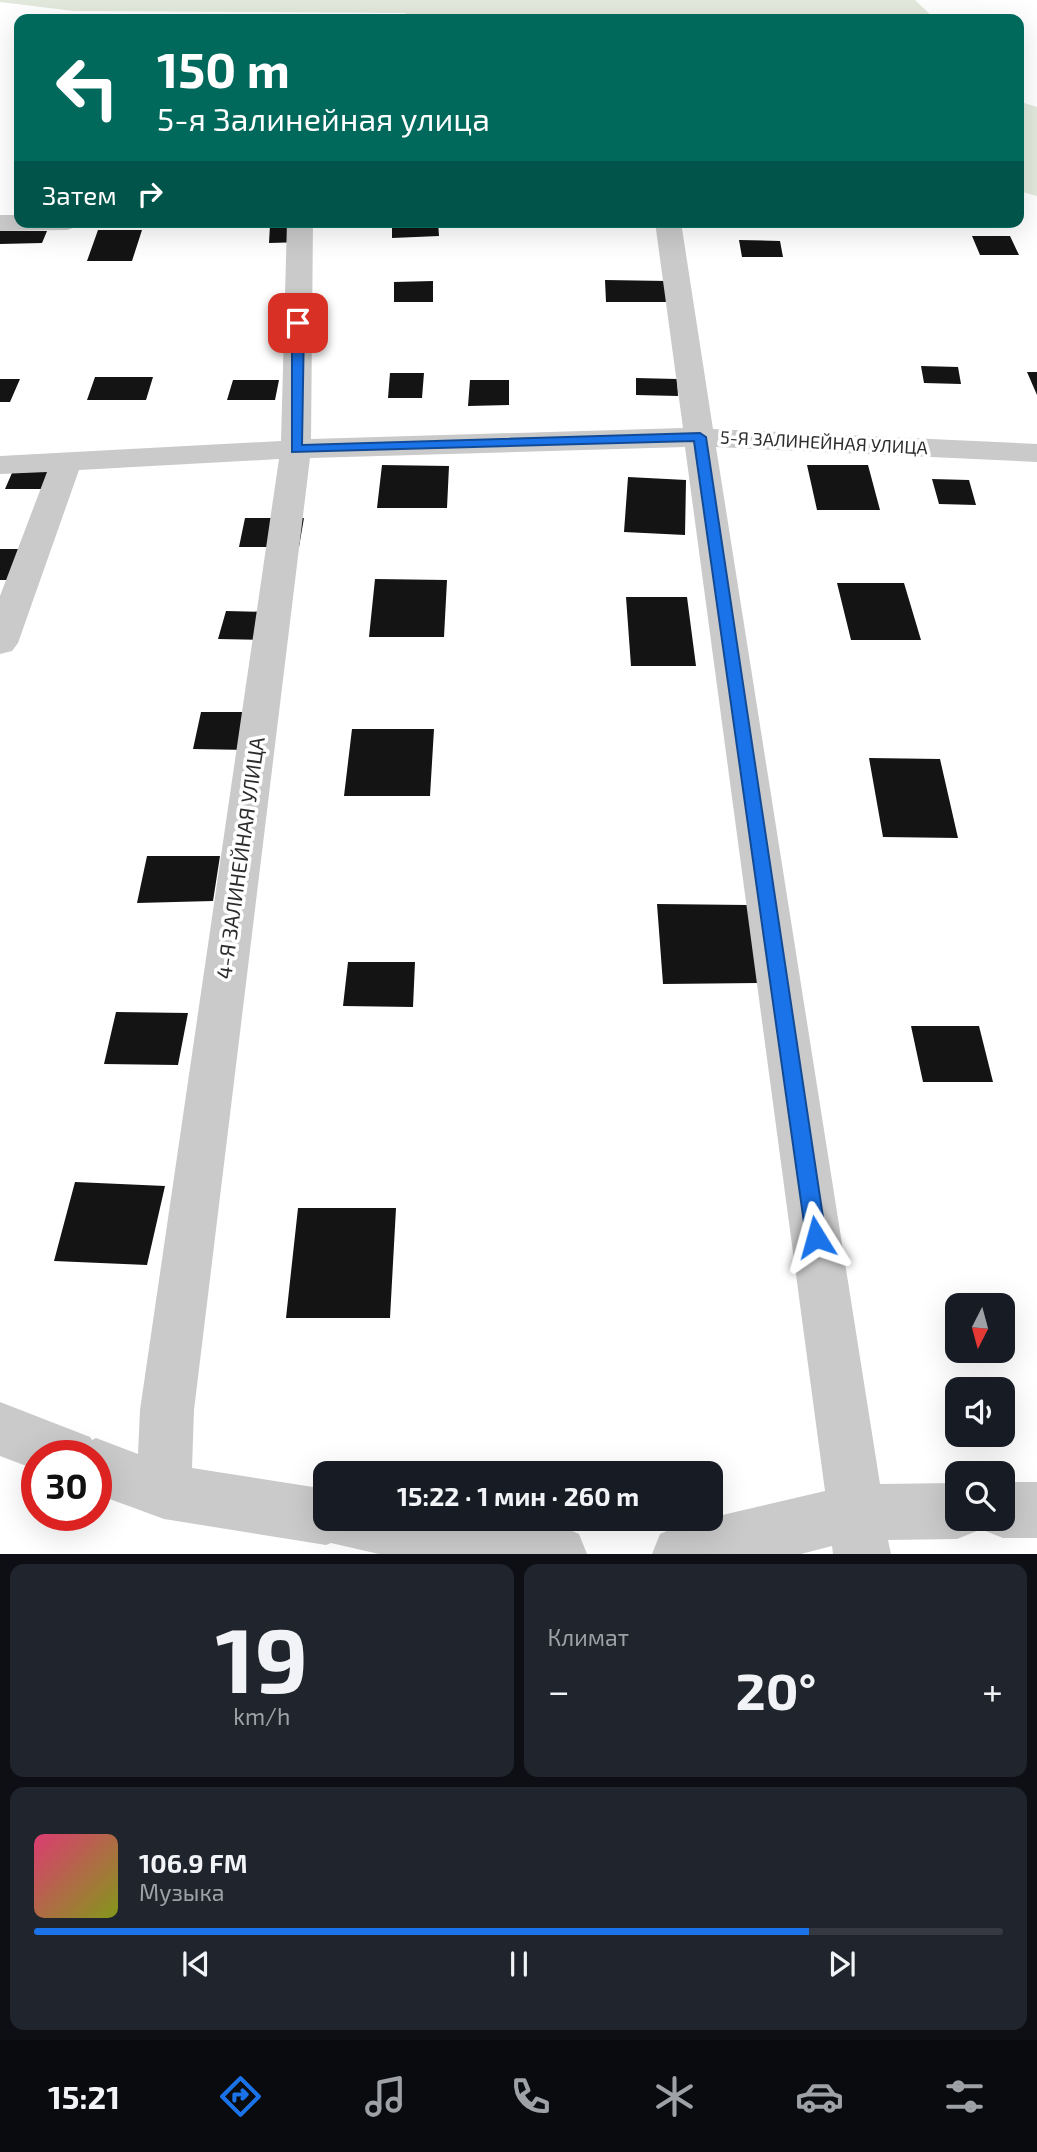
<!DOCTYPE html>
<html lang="ru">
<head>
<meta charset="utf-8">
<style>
  body { margin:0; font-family:"Exo 2",sans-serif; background:#20242c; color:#f1f3f6; height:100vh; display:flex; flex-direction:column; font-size:26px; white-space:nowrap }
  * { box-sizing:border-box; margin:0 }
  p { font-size:23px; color:#9ea1a6 }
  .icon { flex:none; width:38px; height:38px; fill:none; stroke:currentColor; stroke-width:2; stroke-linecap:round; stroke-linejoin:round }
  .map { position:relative; height:1554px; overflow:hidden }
  .sheet { display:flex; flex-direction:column; gap:10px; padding:10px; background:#0d0f14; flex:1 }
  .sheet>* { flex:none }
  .banner { position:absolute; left:14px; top:14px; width:1010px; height:214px; border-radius:14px; box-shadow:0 7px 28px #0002; background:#00695c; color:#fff; overflow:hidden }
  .needle { width:46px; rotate:186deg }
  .tools { position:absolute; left:945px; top:1293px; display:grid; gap:14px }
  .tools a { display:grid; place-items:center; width:70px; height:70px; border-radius:14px; background:#171b24; box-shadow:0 7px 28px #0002; font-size:35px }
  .speed { position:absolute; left:21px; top:1440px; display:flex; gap:14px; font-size:35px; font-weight:700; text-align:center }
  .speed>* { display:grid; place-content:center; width:91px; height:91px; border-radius:50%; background:#171b24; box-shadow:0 7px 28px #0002; line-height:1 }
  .speed .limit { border:10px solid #d22; background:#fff; color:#111 }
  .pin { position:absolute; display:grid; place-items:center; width:60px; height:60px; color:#fff; margin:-30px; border-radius:14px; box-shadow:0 4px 10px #0006 }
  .me { position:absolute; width:77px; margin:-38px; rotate:352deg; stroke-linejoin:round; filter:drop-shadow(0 0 5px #0008) }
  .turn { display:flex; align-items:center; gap:24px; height:147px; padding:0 28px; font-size:32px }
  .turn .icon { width:91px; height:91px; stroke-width:2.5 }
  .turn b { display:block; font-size:49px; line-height:60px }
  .then { display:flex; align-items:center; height:66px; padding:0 28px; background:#0003; gap:14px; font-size:26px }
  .big { font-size:52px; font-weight:700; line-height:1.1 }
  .sheet .card { flex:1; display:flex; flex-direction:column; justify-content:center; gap:10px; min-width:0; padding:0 24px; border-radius:14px; background:#20242c }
  .sheet .dial { align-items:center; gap:0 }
  .dial b { font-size:91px; line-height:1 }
  .song { display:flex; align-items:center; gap:21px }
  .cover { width:84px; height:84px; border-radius:10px; background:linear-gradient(135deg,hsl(340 70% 55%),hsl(70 70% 35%)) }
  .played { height:7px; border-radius:4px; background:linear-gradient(90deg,#1a73e8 80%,#363941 80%) }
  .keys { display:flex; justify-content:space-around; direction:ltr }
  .heat { display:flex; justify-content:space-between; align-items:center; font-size:38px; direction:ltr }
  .sheet .tiles { flex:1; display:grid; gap:10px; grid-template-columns:1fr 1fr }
  .card:last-child { grid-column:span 2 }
  .trip { position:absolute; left:313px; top:1461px; width:410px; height:70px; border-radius:14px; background:#171b24; box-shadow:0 7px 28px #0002; font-weight:700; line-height:70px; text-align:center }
  .dock { display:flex; height:112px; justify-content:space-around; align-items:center; background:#090b0e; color:#9ea1a6 }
  .dock .icon { width:49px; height:49px }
  .dock .selected { color:#1a73e8 }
  .dock b { font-size:32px; color:#f1f3f6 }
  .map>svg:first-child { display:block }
</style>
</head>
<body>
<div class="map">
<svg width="1037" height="1554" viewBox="0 0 1037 1554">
  <rect width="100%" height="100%" fill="#fff"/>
  <!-- green -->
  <path fill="#e3e9dc" d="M0 0H915L935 19H413L405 13 74 11 0 2Z
    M1018 101 1037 107V196L1019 191Z"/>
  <!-- building -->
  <path fill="#141414" d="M392 222H438L439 236 392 238Z
    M304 224V242L269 243 270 225Z
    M98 230H142L132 261H87Z
    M0 231H47L42 243 0 244Z
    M972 236H1010L1019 255H980Z
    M739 240 780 241 783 257H742Z
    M605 280 667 281 669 302H606Z
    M433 281V302H394V282Z
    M921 366 958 367 961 384 924 383Z
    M1027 372H1037V395Z
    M390 373H424L422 398H388Z
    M95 377H153L146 400H87Z
    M636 378 677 379 678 396 636 395Z
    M0 379H20L10 402H0Z
    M233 380H279L275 400H227Z
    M470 380H509V405L468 406Z
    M382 465 449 466 447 508H377Z
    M807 465H868L880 510H817Z
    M15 466H63L54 489H5Z
    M628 477 686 480 685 535 624 532Z
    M932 479 969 480 976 505 939 504Z
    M245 518H304L299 547H239Z
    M0 549H26L14 580H0Z
    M375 579 447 580 444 637H369Z
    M837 583H904L921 640H851Z
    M626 597H687L696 666H631Z
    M226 611 272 612 264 640 218 639Z
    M201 712H255L249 750 193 749Z
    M352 729H434L430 796H344Z
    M869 758 940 759 958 838 883 837Z
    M147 856H220L213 901 137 903Z
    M657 904 748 905 758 983 663 984Z
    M348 962H415L413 1007 343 1006Z
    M116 1012 188 1013 178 1065 104 1064Z
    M911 1026H979L993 1082H923Z
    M75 1182 165 1186 147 1265 54 1261Z
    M298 1208H396L390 1318H286Z"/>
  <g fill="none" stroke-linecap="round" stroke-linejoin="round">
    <!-- street -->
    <path fill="#cacaca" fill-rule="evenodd" d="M0 215H19V222H79L76 227 67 230 0 231Z
      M287 222H313L311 439 683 428 655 222H681L713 429 1037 444V462L716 447 880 1484 957 1483V1519H1003V1482H1037V1538H1003L983 1530 980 1523 977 1531 957 1539 888 1540 891 1554H833L832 1546 801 1554H652L660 1534 680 1525 825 1491 685 447 310 458 194 1410 192 1468 326 1489V1519H519L559 1525 579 1534 587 1554H379L331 1543 326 1545 164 1519 96 1494V1456H37V1470L0 1456V1402L90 1437 92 1440 96 1438 138 1454 140 1410 279 459 79 470 18 643 12 651 0 654V596L47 472 0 474V456L281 441Z"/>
  </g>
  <!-- route -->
  <path fill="#1a73e8" stroke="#114b97" stroke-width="2" d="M298 320 304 323 302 445 700 433 706 437 826 1237 823 1243 816 1246 809 1243 806 1237 694 441 292 452V323Z"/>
  <g text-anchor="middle" stroke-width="7" stroke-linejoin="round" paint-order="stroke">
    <!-- far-street labels -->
    <g font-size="18" fill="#2d2d2d" stroke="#fff">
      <text transform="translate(824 443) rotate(3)" y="6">5-Я ЗАЛИНЕЙНАЯ УЛИЦА</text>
    </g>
    <!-- street labels -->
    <g font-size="21" fill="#2d2d2d" stroke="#fff">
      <text transform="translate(241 858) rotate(-82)" y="7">4-Я ЗАЛИНЕЙНАЯ УЛИЦА</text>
    </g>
  </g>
</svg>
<div class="tools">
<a><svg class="needle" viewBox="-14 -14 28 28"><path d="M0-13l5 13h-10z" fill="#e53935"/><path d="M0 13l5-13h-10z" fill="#9ea1a6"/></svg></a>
<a><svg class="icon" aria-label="sound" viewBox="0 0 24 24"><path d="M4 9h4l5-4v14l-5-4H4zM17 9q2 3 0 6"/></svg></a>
<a><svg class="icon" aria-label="search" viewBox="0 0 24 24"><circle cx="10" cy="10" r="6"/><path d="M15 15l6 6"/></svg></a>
</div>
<div class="speed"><div class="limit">30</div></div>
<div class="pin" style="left:298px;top:323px;background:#d93025"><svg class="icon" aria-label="arrive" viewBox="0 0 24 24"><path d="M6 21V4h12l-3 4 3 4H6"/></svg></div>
<svg class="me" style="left:816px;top:1237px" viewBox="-20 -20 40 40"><path d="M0-17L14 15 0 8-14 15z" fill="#1a73e8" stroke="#fff" stroke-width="4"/></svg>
<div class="trip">15:22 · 1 мин · 260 m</div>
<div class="banner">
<div class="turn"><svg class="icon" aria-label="left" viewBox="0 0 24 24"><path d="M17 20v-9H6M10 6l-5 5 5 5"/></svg><div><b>150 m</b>5-я Залинейная улица</div></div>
<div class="then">Затем<svg class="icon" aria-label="right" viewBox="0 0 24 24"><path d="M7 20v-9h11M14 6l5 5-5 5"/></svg></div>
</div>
</div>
<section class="sheet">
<div class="tiles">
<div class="card dial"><b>19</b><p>km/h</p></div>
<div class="card"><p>Климат</p>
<div class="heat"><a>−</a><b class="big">20°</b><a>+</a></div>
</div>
<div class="card">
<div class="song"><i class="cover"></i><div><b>106.9 FM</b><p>Музыка</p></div></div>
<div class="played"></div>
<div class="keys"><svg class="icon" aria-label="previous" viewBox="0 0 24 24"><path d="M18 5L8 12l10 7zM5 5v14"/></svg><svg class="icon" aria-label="pause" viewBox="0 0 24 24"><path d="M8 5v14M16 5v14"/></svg><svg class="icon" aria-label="next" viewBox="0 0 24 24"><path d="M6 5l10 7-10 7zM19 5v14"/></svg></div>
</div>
</div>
</section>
<nav class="dock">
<b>15:21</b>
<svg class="icon selected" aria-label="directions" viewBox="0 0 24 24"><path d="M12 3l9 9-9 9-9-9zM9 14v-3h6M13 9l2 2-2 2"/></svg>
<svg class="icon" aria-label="music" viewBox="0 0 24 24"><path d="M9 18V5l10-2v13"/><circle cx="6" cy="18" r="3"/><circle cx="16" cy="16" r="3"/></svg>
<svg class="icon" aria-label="phone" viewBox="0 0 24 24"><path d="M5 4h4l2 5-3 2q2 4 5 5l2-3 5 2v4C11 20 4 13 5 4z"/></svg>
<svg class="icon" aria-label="climate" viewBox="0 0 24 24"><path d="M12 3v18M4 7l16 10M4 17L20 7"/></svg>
<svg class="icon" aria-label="car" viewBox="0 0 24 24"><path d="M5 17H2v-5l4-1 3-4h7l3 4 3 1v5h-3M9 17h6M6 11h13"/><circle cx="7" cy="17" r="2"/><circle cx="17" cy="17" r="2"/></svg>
<svg class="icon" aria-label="filters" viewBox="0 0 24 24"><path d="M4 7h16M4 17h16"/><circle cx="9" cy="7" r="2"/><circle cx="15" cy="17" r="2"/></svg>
</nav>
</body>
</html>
